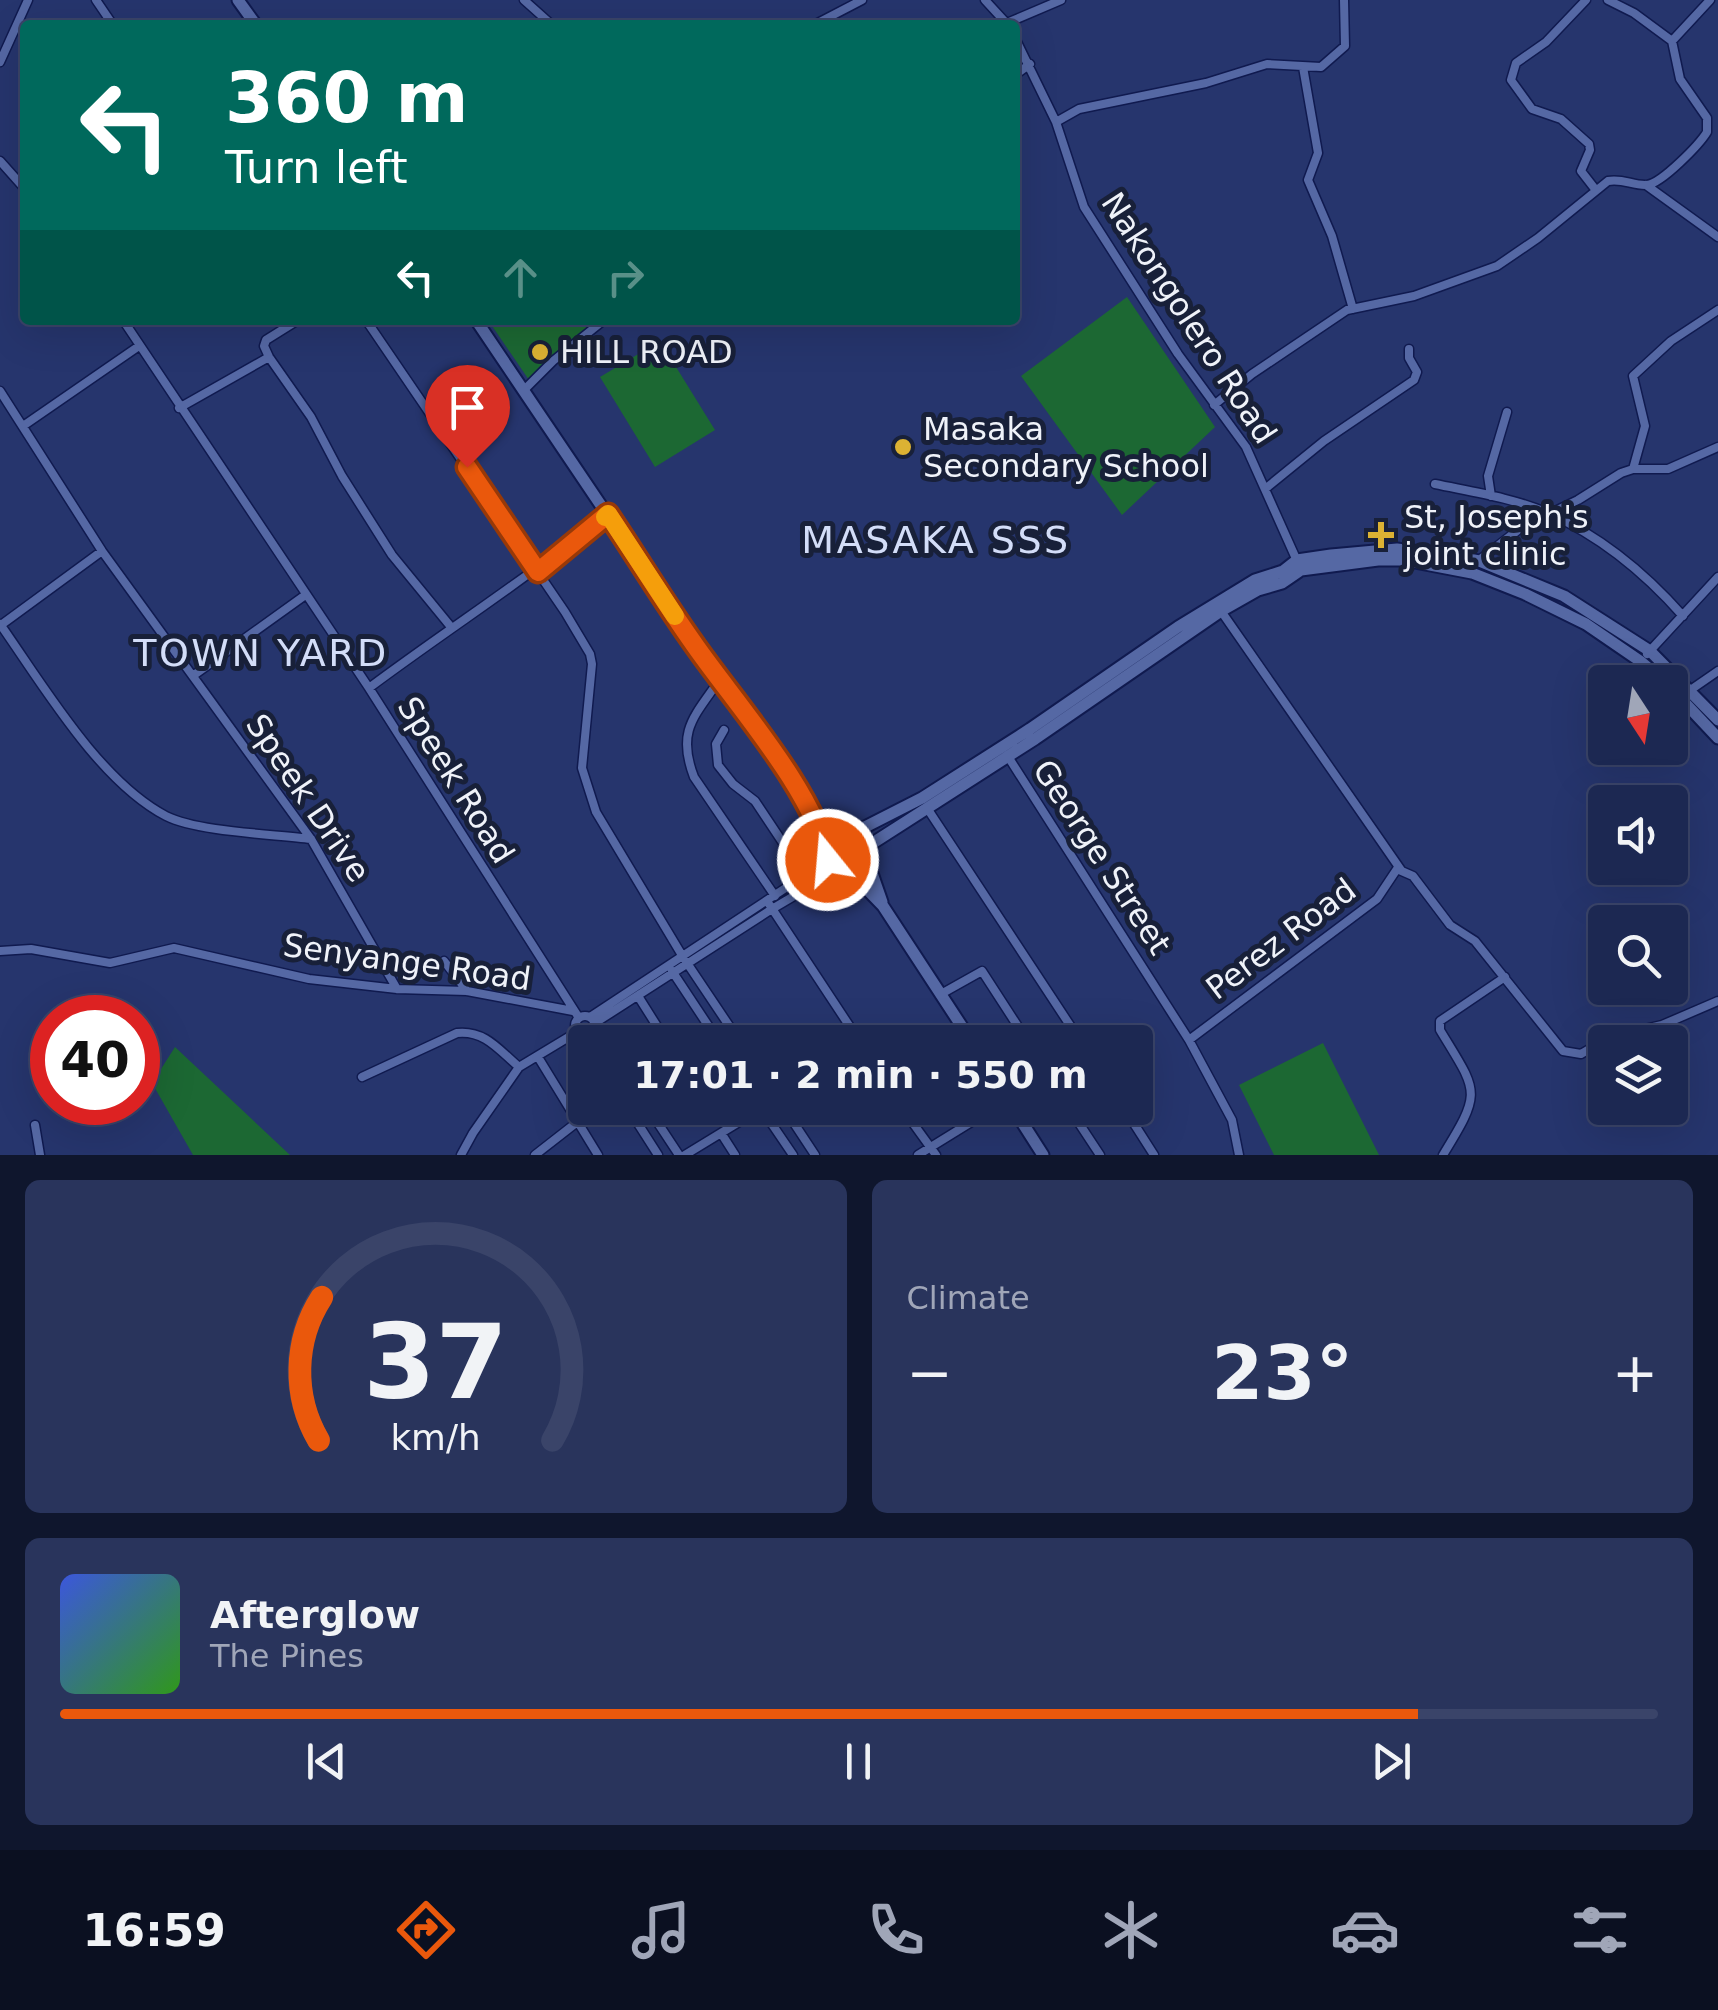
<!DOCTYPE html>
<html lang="en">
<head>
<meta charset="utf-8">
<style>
  body { margin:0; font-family:"DejaVu Sans",sans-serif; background:#29345c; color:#f1f3f6; height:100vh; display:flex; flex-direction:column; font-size:38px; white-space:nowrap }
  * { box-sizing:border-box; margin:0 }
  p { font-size:32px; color:#a0a6b8 }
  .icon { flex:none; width:55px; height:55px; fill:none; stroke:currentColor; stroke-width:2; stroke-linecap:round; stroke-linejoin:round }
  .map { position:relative; height:1155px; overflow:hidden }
  .side { display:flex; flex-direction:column; gap:25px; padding:25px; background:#0f162d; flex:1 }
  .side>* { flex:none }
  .top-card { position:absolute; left:20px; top:20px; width:1000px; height:305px; border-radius:10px; box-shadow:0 10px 40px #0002,0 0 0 2px #3a4469; background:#00695c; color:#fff; overflow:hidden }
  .needle { width:65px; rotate:168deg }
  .tools { position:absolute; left:1588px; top:665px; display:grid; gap:20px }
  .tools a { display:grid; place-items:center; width:100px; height:100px; border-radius:10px; background:#1c2852; box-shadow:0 10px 40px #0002,0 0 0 2px #3a4469; font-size:50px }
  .speed { position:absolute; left:30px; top:995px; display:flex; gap:20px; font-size:50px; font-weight:700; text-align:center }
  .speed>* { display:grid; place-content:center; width:130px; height:130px; border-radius:50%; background:#1c2852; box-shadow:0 10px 40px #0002,0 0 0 2px #3a4469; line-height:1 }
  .speed .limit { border:15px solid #d22; background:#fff; color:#111 }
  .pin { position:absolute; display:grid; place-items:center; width:85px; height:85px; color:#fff; margin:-102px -42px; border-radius:50% 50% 50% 0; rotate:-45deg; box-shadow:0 0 10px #0007 }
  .pin .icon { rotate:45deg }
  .me { position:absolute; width:110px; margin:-55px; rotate:343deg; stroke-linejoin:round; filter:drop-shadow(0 0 8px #0008) }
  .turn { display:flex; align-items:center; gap:35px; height:210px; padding:0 40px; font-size:45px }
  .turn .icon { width:130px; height:130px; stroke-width:2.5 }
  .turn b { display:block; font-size:70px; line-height:85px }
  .lanes { display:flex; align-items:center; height:95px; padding:0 40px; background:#0003; justify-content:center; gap:50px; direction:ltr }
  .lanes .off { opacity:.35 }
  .big { font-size:75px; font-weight:700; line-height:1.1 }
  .side .tile { flex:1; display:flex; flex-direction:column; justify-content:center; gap:15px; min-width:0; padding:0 35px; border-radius:15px; background:#29345c }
  .side .dial { align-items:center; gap:0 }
  .dial svg { height:260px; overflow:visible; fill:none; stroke:#3a4469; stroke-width:7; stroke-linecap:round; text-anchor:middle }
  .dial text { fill:#f1f3f6; stroke:none }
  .song { display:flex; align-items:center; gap:30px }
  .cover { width:120px; height:120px; border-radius:15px; background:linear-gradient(135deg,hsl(230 70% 55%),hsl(110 70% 35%)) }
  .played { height:10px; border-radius:5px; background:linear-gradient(90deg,#ea580c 85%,#3a4469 85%) }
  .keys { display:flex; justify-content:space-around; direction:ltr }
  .heat { display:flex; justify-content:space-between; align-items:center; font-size:55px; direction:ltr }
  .side .tiles { flex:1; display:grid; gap:25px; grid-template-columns:1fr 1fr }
  .tile:last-child { grid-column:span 2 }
  .trip { position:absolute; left:568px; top:1025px; width:585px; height:100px; border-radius:10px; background:#1c2852; box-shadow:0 10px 40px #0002,0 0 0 2px #3a4469; font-weight:700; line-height:100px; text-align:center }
  .menu { display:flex; height:160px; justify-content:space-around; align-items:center; background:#0b1021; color:#a0a6b8 }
  .menu .icon { width:70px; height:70px }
  .menu .current { color:#ea580c }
  .menu b { font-size:45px; color:#f1f3f6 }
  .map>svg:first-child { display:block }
</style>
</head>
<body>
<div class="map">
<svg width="1718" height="1155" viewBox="0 0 1718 1155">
  <rect width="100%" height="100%" fill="#26356d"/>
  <!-- green -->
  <path fill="#1c6833" d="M1127 297 1215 427 1122 515 1021 376Z
    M488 320H609L531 383Z
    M660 341 715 430 655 467 600 377Z
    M1323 1043 1379 1155H1274L1239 1085Z
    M175 1047 290 1155H193L152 1083Z"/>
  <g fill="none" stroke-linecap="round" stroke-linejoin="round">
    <defs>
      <path id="street" d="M96 0 113 25
        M524 0 552 25
        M985 0 1008 25
        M1586 0 1546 42 1516 63 1511 80 1532 109 1561 119 1589 144 1590 150 1581 171 1595 189
        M1608 0 1634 13 1672 41
        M1007 23 1061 0
        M814 25 862 0
        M1015 38 1056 122 1084 207 1178 354 1246 447 1298 563
        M0 62 28 0
        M1303 67 1318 153 1308 180 1332 236 1353 309
        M1015 75 1030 64
        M1056 122 1079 109 1206 83 1267 64 1321 67 1345 46 1344 0
        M0 161 25 189
        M1646 185 1718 237
        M123 320 369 688 579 1018
        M298 320 266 340 264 346 269 357 311 417 342 476 392 555 451 627
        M366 320 565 612 590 654 592 664 582 768 596 812 683 957 740 1042
        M524 390 553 361 604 320
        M0 391 102 551 311 839 397 989
        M1214 405 1252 374 1347 310 1414 296 1497 266 1538 238 1608 181C1623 178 1633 186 1647 185 1662 183 1699 145 1707 132V118L1680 79 1672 41 1710 0
        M179 408 269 357
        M23 426 139 346
        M1633 469 1645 426 1633 376 1671 341 1718 310
        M1435 484C1473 492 1513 498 1548 513 1600 536 1646 574 1683 616
        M1265 489 1324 441 1414 380 1417 372 1409 358V349
        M1491 496 1488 476 1507 412
        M1478 561 1522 527 1578 500 1621 473 1633 469H1668L1718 447
        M1221 611 1401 870
        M0 624C43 685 99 781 166 816 198 832 273 834 311 839
        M1 625 102 551
        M1647 654 1718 577
        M194 675 304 596
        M720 679C695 716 676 730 694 777L775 896
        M369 688C448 629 531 576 608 514
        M1689 691 1718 671
        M724 730 716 744 718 765 733 784 755 801 805 876
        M1007 755 1189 1040 1232 1120 1239 1155
        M927 808 1081 1042
        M769 904 860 1042
        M0 951 31 949 110 963 174 948 309 979 397 989 467 991 573 1011
        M444 961 467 991
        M672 971 719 1042
        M941 994 982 971 1028 1042
        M638 996 667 1042
        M575 1026a10 10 0 1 1 20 0a10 10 0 1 1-20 0Z
        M590 1017 828 860
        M595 1023 772 909 838 870
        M595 1027 605 1042
        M1189 1040 1377 899 1397 869 1413 876 1450 925 1475 941 1563 1051 1581 1054 1610 1037 1662 1025 1718 1001
        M538 1057 598 1155
        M362 1077 457 1033C485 1030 499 1050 519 1067
        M628 1108 658 1155
        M648 1108 679 1155
        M761 1108 793 1155
        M784 1108 815 1155
        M902 1108 936 1155
        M1069 1108 1100 1155
        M1124 1108 1154 1155
        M35 1125 40 1155
        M721 1133 735 1155
        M461 1155 473 1133 519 1067 577 1032
        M535 1155 576 1123
        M685 1155 762 1108
        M918 1155 994 1108
        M1443 1155C1483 1090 1478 1093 1440 1030V1021L1505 977"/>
      <path id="secondary" d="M238 0 256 25
        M476 320 693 642 812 810 827 846
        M1670 687 1718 738
        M826 851a20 20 0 1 1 40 0a20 20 0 1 1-40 0Z
        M847 831 863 828 922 798 1030 729 1178 627 1255 580 1283 571 1297 560 1331 555 1397 549 1458 557 1479 561 1564 596 1650 651 1718 720
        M865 848 1035 739 1221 611 1258 590 1282 583 1301 570 1378 560H1404L1472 573 1525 594 1586 624 1640 661 1665 682
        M866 856 882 902
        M849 871 883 906 972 1042
        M1013 1108 1043 1155"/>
    </defs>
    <!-- street casing -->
    <use href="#street" stroke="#101a4f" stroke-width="11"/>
    <!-- secondary casing -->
    <use href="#secondary" stroke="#101a4f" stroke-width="15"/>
    <!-- street -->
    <use href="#street" stroke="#5568a4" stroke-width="8"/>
    <!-- secondary -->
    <use href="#secondary" stroke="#5568a4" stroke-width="11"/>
  </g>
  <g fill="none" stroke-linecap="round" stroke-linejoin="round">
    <defs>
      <path id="route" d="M467 467 538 572 608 514C637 557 664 602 694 644 735 703 815 792 828 860"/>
    </defs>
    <!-- route casing -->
    <use href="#route" stroke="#983908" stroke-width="25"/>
    <!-- route -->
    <use href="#route" stroke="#ea580c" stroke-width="18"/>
    <!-- slow -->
    <path stroke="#f59e0b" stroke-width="18" d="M605 517 608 514 675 616"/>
  </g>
  <!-- markers -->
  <g fill="#dcb233" stroke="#182039" stroke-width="4">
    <circle cx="540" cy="352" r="10"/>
    <circle cx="903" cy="447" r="10"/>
    <path d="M1376 520h10v10h10v10h-10v10h-10v-10h-10v-10h10z"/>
  </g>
  <g text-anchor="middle" stroke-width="10" stroke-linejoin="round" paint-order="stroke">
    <!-- street labels -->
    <g font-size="32" fill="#eff2f9" stroke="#182039">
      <text transform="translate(1189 318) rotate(57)" y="11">Nakongolero Road</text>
      <text transform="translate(456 780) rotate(58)" y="11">Speek Road</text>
      <text transform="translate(308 798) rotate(56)" y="11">Speek Drive</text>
      <text transform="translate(1102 857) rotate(57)" y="11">George Street</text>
      <text transform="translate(1281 939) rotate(-37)" y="11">Perez Road</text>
      <text transform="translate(407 962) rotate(8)" y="11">Senyange Road</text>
    </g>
    <!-- poi labels -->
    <g font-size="32" fill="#eff2f9" stroke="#182039" text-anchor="start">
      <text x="560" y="363">HILL ROAD</text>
      <text x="923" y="440">Masaka<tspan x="923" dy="37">Secondary School</tspan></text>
      <text x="1404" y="528">St, Joseph's<tspan x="1404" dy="37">joint clinic</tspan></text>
    </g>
    <!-- quarter labels -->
    <g font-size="38" letter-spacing="2.5" fill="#d3ddf8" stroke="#182039">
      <text x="936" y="553">MASAKA SSS</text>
      <text x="261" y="666">TOWN YARD</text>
    </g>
  </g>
</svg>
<div class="tools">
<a><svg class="needle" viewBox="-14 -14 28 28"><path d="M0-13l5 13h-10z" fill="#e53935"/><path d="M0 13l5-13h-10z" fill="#a0a6b8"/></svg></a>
<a><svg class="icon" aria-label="sound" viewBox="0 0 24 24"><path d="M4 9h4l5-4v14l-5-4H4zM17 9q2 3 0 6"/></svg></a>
<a><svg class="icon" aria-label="search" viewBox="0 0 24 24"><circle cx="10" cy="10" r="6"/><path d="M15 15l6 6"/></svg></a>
<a><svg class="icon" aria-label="layers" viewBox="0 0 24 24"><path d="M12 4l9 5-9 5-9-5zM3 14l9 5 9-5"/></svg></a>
</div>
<div class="speed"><div class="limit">40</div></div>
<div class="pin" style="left:467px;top:467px;background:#d93025"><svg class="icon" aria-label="arrive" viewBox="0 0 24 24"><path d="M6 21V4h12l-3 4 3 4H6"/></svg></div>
<svg class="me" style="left:828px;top:860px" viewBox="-20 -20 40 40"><circle r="17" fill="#ea580c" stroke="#fff" stroke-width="3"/><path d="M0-11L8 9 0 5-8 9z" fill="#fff"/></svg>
<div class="trip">17:01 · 2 min · 550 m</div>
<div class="top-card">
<div class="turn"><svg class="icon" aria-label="left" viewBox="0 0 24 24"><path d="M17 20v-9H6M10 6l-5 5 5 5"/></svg><div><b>360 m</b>Turn left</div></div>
<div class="lanes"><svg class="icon" aria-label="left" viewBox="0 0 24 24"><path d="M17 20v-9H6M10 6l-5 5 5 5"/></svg><svg class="icon off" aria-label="ahead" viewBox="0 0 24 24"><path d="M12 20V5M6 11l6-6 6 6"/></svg><svg class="icon off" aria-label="right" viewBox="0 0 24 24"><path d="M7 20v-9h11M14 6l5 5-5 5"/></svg></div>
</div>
</div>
<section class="side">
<div class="tiles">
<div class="tile dial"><svg viewBox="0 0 100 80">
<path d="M14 69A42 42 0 1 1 86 69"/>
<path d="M14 69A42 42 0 0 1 15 25" stroke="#ea580c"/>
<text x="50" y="56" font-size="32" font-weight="700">37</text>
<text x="50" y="72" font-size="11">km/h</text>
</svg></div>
<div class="tile"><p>Climate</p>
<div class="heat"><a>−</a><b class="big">23°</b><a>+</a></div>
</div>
<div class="tile">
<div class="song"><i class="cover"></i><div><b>Afterglow</b><p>The Pines</p></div></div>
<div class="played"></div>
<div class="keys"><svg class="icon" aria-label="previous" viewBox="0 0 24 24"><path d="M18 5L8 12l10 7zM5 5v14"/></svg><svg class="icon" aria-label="pause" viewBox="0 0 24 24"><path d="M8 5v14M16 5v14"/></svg><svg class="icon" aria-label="next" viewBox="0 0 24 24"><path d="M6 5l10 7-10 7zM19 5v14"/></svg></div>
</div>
</div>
</section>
<nav class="menu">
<b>16:59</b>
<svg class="icon current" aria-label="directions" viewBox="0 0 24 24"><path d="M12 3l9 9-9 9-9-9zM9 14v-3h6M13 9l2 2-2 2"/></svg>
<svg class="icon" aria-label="music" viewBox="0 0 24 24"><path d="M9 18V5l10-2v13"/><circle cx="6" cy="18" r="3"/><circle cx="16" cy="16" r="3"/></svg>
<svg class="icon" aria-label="phone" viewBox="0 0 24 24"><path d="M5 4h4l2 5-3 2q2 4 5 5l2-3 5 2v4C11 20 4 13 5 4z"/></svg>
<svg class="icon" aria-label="climate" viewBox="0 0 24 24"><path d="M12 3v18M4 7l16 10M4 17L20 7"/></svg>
<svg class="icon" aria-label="car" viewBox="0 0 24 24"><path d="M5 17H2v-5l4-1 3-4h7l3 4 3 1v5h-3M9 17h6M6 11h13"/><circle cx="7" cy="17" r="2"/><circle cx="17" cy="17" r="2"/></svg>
<svg class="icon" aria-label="filters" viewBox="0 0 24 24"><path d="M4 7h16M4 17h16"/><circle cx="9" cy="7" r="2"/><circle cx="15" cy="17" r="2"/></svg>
</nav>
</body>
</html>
